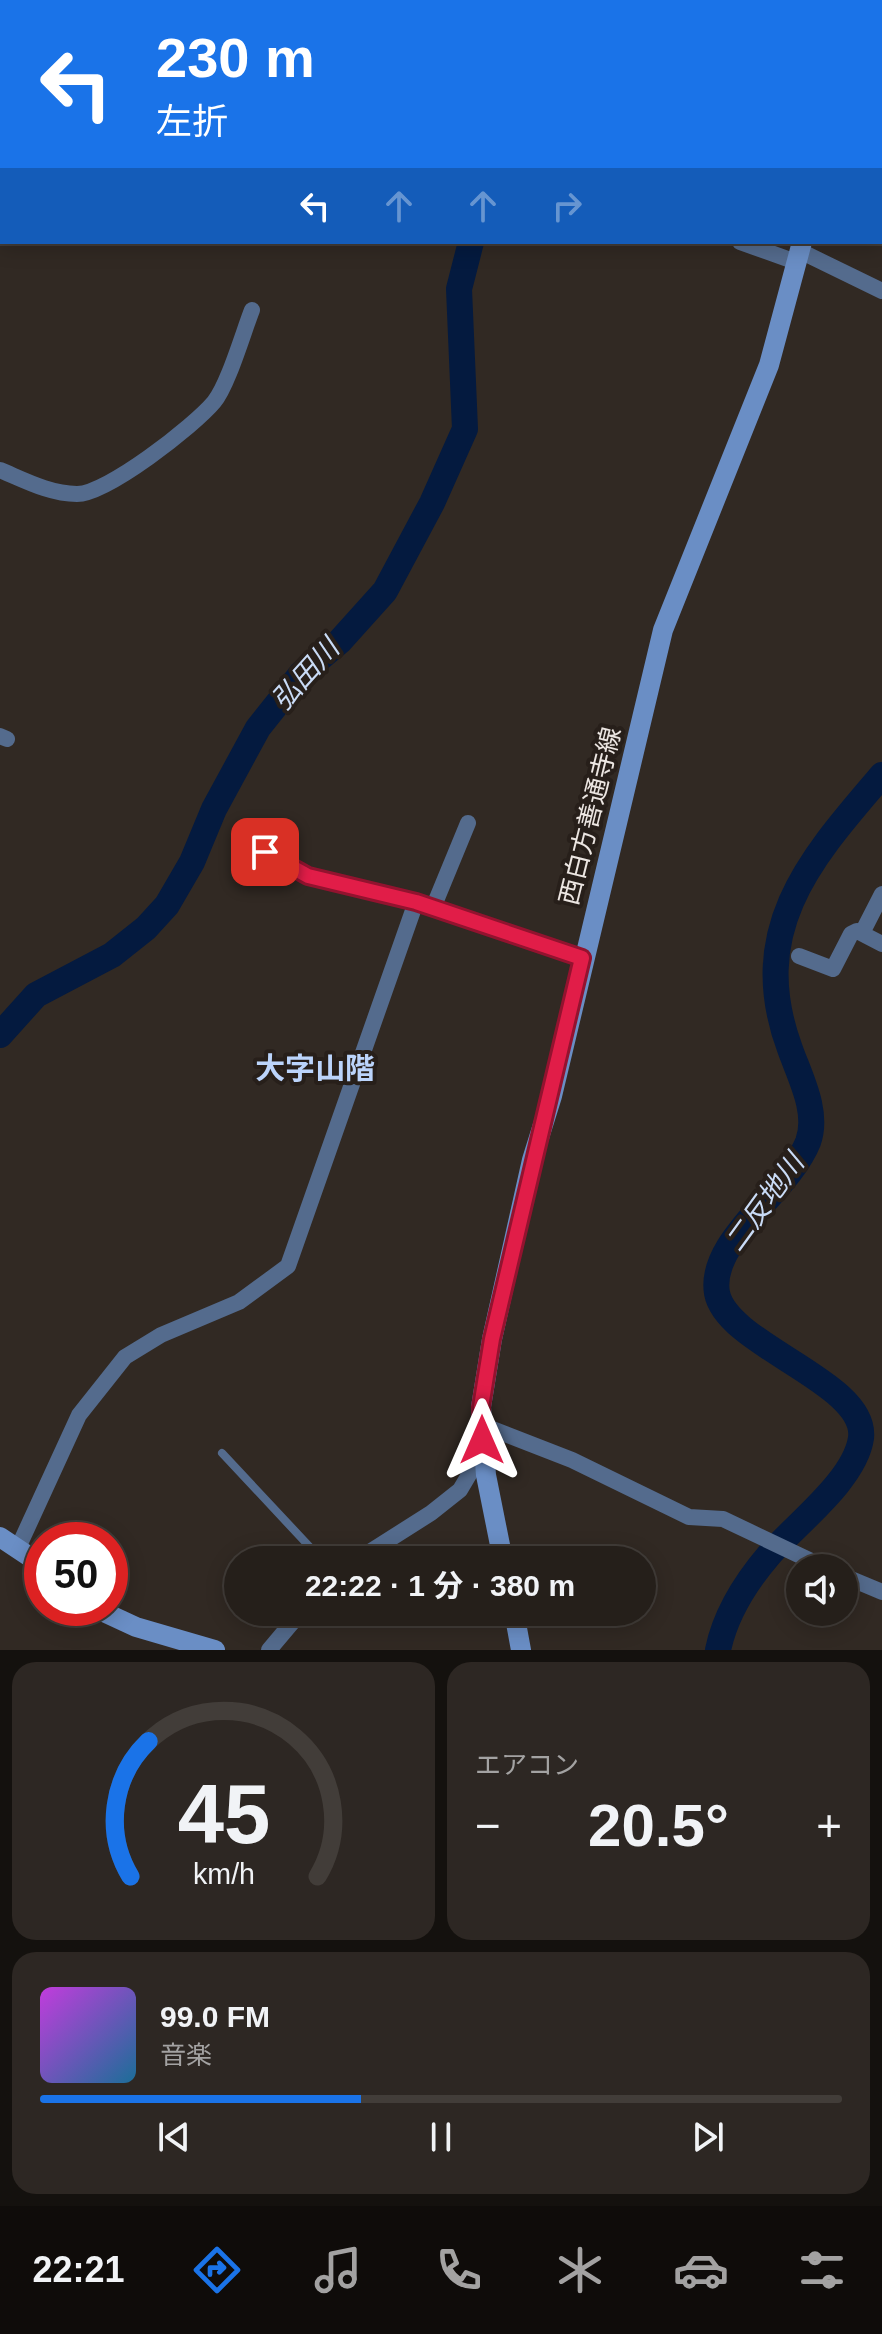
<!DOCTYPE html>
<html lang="ja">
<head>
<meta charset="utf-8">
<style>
  body { margin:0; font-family:Arial,"Noto Sans JP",sans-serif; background:#2d2723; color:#f1f3f6; height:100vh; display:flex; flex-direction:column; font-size:30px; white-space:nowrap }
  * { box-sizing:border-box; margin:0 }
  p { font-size:26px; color:#a3a2a2 }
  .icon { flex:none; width:44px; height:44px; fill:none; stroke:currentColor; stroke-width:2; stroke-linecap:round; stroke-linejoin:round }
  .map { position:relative; height:1650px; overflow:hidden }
  .panel { display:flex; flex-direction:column; gap:12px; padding:12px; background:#14110e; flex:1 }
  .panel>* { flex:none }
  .guide { position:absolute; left:0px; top:0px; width:882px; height:244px; box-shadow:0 4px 20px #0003,0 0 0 2px #423d39; background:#1a73e8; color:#fff; overflow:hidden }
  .buttons { position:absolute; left:786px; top:1554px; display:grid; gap:16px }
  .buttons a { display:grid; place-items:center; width:72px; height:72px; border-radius:50%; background:#251f1a; box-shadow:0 4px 20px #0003,0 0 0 2px #423d39; font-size:40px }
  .speed { position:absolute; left:24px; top:1522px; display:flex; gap:16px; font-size:40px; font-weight:700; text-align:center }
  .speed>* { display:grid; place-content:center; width:104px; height:104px; border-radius:50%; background:#251f1a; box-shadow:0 4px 20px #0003,0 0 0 2px #423d39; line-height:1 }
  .speed .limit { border:12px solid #d22; background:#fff; color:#111 }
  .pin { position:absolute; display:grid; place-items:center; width:68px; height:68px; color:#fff; margin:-34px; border-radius:16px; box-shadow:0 4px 12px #0006 }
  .me { position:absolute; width:88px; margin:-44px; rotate:0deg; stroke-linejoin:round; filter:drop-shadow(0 0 6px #0008) }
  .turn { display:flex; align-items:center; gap:28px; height:168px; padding:0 24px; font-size:36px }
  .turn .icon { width:104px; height:104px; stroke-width:2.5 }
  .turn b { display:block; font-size:56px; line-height:68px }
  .lanes { display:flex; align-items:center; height:76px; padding:0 24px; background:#0003; justify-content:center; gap:40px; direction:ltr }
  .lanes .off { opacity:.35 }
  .big { font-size:60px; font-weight:700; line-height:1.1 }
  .panel .card { flex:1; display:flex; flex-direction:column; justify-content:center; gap:12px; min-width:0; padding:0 28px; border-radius:24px; background:#2d2723 }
  .panel .dial { align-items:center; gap:0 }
  .dial svg { height:208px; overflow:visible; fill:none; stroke:#423d39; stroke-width:7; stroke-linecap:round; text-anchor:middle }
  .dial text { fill:#f1f3f6; stroke:none }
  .song { display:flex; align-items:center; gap:24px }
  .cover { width:96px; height:96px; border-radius:12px; background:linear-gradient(135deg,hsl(290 70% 55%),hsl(200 70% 35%)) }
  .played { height:8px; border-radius:4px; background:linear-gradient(90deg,#1a73e8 40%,#423d39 40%) }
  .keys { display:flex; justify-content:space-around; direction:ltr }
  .heat { display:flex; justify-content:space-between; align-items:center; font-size:44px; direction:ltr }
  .panel .tiles { flex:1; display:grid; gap:12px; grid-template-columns:1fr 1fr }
  .card:last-child { grid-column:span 2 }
  .trip { position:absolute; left:224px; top:1546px; width:432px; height:80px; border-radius:40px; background:#251f1a; box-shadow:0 4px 20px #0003,0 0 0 2px #423d39; font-weight:700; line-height:80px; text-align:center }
  .tab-bar { display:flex; height:128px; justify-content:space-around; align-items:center; background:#0f0c0a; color:#a3a2a2 }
  .tab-bar .icon { width:56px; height:56px }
  .tab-bar .on { color:#1a73e8 }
  .tab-bar b { font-size:36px; color:#f1f3f6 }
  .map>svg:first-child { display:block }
</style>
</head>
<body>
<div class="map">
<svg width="882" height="1650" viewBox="0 0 882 1650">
  <rect width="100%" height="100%" fill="#312923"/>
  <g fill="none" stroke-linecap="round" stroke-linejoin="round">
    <!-- river -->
    <path stroke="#041a3f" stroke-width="26" d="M597 0 601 2
      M0 1035 36 995 112 955 146 928 167 905 192 862 214 809 258 728 301 674 340 641 385 591 432 503 465 429 459 289 471 242
      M718 1650C725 1616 746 1582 769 1555 796 1524 855 1480 861 1438 868 1382 727 1346 717 1293 708 1241 788 1192 808 1142 819 1112 800 1077 790 1049 746 930 810 859 882 775"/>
    <!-- service -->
    <path stroke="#546b8d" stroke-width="8" d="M222 1453 322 1560"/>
    <!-- minor -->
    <path stroke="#546b8d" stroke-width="16" d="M64 0 70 2
      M563 0 566 2
      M108 2 109 0
      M740 242 796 262
      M800 251 882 291
      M0 470C24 480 50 494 77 494 107 494 194 426 214 402 228 385 243 333 252 310
      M0 736 7 739
      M265 852 308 876 416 902 582 958
      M433 908 468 823
      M862 933 882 894
      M799 956 833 969 851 934 857 931 882 944
      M482 1425 572 1460 689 1517 723 1519 826 1568
      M18 1548 79 1415 125 1357 161 1335 239 1302 288 1266 416 902
      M357 1560 431 1513 460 1490 483 1451
      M844 1576 882 1592
      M269 1650 301 1612"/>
    <!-- secondary -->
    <path stroke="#6a8ec5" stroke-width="20" d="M880 38 882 34
      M0 1537 42 1565
      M503 1560 486 1475 481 1407 492 1339 532 1160 552 1096 663 630 769 365 802 242
      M95 1608 136 1627 215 1650
      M514 1612 521 1650"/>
  </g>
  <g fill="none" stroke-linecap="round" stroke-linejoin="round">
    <defs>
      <path id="route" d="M265 852 308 876 416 902 582 958 492 1339 481 1407 482 1440"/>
    </defs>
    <!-- route casing -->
    <use href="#route" stroke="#92132f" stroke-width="20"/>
    <!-- route -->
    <use href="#route" stroke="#e11d48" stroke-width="14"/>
  </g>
  <g text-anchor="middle" stroke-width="8" stroke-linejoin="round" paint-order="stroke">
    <!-- street labels -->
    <g font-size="26" fill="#ece6e2" stroke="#271f1a">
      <text transform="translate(590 816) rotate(-76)" y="9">西白方善通寺線</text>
    </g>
    <!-- water labels -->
    <g font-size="28" font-style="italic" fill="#c9dbf6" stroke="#271f1a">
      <text transform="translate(305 674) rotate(-48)" y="10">弘田川</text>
      <text transform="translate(764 1202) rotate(-54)" y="10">二反地川</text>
    </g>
    <!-- quarter labels -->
    <g font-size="30" font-weight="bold" fill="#bbd4fb" stroke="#271f1a">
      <text x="315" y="1079">大字山階</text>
    </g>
  </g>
</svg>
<div class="buttons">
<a><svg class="icon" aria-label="sound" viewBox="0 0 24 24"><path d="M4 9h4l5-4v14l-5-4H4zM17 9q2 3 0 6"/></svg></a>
</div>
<div class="speed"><div class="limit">50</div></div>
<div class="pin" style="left:265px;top:852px;background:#d93025"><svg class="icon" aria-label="arrive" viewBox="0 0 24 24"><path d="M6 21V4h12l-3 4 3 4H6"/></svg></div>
<svg class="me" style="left:482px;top:1440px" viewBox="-20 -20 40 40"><path d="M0-17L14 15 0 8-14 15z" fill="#e11d48" stroke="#fff" stroke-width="4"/></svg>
<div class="trip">22:22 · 1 分 · 380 m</div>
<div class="guide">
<div class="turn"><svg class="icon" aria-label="left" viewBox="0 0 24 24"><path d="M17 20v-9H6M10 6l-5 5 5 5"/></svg><div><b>230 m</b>左折</div></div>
<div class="lanes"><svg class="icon" aria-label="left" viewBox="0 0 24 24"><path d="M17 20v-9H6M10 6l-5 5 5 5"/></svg><svg class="icon off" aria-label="ahead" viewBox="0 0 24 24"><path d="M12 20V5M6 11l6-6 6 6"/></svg><svg class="icon off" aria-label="ahead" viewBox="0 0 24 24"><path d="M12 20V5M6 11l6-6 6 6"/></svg><svg class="icon off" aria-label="right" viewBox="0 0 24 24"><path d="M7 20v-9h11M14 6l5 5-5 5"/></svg></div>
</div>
</div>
<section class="panel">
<div class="tiles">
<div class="card dial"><svg viewBox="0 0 100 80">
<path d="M14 69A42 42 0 1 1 86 69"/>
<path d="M14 69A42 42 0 0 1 21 17" stroke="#1a73e8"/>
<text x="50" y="56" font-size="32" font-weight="700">45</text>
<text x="50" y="72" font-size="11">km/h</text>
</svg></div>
<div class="card"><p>エアコン</p>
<div class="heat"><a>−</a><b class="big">20.5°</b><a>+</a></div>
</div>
<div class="card">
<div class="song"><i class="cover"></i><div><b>99.0 FM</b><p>音楽</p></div></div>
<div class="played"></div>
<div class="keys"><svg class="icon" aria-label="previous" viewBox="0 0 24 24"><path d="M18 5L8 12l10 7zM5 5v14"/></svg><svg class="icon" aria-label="pause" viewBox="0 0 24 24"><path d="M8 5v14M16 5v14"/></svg><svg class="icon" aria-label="next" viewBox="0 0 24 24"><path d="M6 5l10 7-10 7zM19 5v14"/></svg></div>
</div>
</div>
</section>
<nav class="tab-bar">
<b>22:21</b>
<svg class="icon on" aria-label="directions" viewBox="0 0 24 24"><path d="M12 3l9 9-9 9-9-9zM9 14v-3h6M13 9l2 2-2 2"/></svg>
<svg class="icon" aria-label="music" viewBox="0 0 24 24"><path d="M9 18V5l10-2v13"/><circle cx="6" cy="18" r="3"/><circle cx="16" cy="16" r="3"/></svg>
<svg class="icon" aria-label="phone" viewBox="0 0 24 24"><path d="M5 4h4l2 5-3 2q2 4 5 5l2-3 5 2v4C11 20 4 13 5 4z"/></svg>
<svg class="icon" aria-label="climate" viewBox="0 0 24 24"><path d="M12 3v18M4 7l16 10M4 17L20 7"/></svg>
<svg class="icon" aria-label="car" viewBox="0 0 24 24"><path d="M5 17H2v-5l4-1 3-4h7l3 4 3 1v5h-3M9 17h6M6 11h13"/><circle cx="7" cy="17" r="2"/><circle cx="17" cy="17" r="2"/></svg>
<svg class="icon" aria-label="filters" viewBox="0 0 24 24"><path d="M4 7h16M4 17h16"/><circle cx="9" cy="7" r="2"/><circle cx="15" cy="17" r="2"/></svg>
</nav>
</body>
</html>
